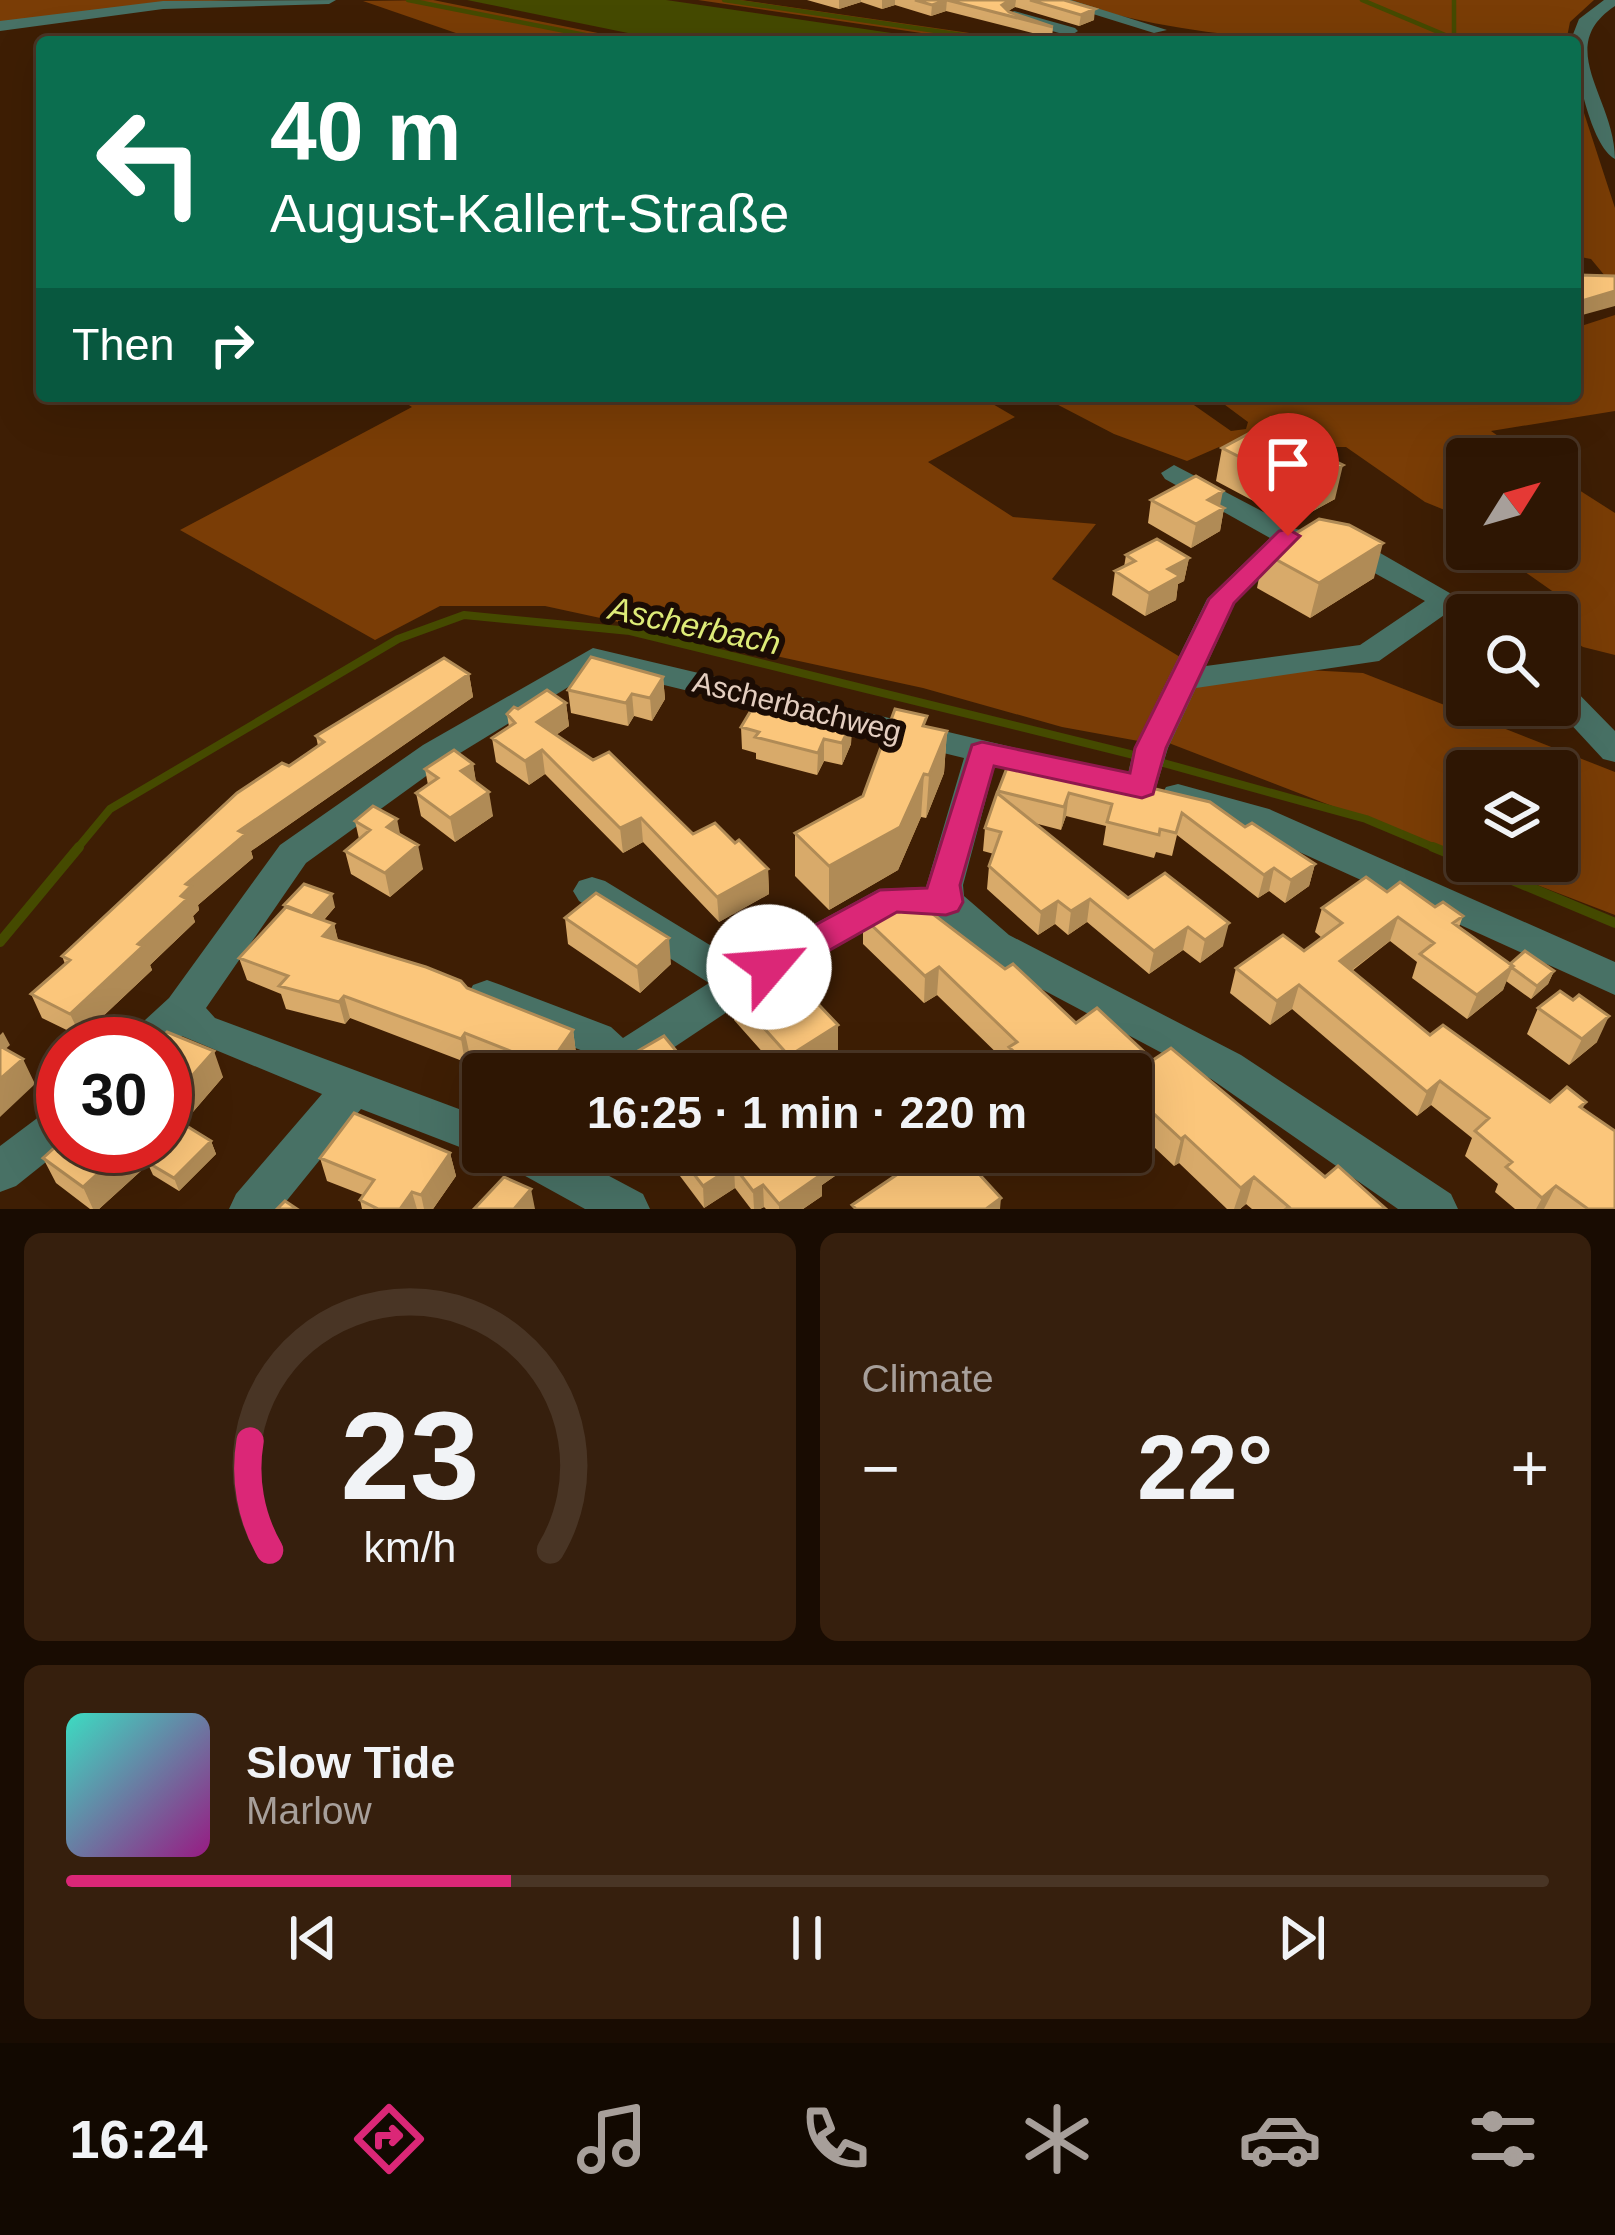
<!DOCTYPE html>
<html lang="en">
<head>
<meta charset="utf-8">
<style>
  body { margin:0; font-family:Arial,sans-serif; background:#361f0d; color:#f1f3f6; height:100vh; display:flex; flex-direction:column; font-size:45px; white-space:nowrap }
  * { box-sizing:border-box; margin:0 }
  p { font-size:39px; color:#a79f9a }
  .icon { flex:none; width:66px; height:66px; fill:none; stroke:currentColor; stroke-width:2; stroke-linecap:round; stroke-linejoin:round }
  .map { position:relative; height:1209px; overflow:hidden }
  .details { display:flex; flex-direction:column; gap:24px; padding:24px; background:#190c02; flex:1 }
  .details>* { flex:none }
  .guide { position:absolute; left:36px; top:36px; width:1545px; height:366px; border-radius:12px; box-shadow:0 12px 48px #0002,0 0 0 3px #493525; background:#0b6e4f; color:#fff; overflow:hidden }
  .needle { width:78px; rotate:53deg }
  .fabs { position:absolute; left:1446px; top:438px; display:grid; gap:24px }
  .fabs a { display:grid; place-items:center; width:132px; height:132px; border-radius:12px; background:#2e1603; box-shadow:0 12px 48px #0002,0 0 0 3px #493525; font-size:60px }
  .speed { position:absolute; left:36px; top:1017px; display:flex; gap:24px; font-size:60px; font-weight:700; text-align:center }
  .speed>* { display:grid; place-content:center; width:156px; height:156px; border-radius:50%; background:#2e1603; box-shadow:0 12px 48px #0002,0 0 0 3px #493525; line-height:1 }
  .speed .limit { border:18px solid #d22; background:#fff; color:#111 }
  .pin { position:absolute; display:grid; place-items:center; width:102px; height:102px; color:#fff; margin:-123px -51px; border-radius:50% 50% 50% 0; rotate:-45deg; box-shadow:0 0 12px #0007 }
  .pin .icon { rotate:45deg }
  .me { position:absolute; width:132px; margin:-66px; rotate:63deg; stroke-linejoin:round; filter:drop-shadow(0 0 9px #0008) }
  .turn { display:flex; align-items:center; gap:42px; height:252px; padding:0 36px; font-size:54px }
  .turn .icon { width:156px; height:156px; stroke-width:2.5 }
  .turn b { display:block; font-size:84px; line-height:102px }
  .then { display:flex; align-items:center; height:114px; padding:0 36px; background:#0003; gap:24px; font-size:45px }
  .big { font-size:90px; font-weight:700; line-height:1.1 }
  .details .card { flex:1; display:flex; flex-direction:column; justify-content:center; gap:18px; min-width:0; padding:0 42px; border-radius:18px; background:#361f0d }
  .details .dial { align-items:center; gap:0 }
  .dial svg { height:312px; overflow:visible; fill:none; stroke:#493525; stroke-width:7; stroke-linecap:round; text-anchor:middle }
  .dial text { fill:#f1f3f6; stroke:none }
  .song { display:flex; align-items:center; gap:36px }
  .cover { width:144px; height:144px; border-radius:18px; background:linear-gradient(135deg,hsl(170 70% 55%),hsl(310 70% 35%)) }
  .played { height:12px; border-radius:6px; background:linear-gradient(90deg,#db2777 30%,#493525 30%) }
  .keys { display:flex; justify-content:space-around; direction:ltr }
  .heat { display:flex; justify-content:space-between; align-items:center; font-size:66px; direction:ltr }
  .details .tiles { flex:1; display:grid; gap:24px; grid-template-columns:1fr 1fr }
  .card:last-child { grid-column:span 2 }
  .trip { position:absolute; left:462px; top:1053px; width:690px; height:120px; border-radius:12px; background:#2e1603; box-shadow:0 12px 48px #0002,0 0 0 3px #493525; font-weight:700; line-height:120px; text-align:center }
  .tabs { display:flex; height:192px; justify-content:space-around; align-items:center; background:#120901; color:#a79f9a }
  .tabs .icon { width:84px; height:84px }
  .tabs .selected { color:#db2777 }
  .tabs b { font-size:54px; color:#f1f3f6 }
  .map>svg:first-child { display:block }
</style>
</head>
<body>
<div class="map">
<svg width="1615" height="1209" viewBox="0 0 1615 1209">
  <rect width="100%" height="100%" fill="#3e1e04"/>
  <!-- green -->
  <path fill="#7a3d06" d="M0 0H236L158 3 0 25Z
    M433 0 643 42 593 35 588 40 592 42H482L363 1Z
    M698 0H741L1031 42H982Z
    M1066 0H1594L1570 22 1566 42C1400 42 1224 53 1066 0Z
    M1575 113H1584L1615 208V288L1591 259 1575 256Z
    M1615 315V411L1491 431 1531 459H1467V532L1452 513 1425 502 1346 447H1219L1187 461 1114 434 1041 396H1181L1231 431 1246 429 1248 422 1213 396H1575V328Z
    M395 396H979L1015 417 928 462 1013 517 1096 524 1052 579 1185 660 1144 742 1062 727 923 688 545 606H440L375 640 180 530 412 407Z
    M1557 476 1615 513V655L1583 647 1557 631V620L1575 607 1492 549H1557Z
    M1288 669 1363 673 1615 772V915L1475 861H1557V771H1467V858L1161 740 1190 686Z"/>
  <!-- water -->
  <path fill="#454a00" d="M467 0H666L953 42H672Z"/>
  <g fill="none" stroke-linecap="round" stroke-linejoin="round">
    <!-- stream-far2 -->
    <path stroke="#454a00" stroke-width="4.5" d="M408 0 621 42
      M724 0 1011 42
      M1362 0 1450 37
      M1454 0V35"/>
    <!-- stream-far1 -->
    <path stroke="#454a00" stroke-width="8" d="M1156 761 1366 819 1440 850
      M76 850 110 809 398 639 464 615 630 631 1142 757"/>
    <!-- stream -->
    <path stroke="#454a00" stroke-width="10" d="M1433 847 1467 861
      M1467 861 1615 923
      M0 942 79 847"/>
    <!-- minor -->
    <path fill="#487165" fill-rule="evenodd" d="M336 0 329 4 163 9 0 31V21L163 1Z
      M1048 0H1071L1167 30 1154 33Z
      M1604 0H1615V6C1553 47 1615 98 1615 159 1591 146 1575 69 1575 42H1570L1579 19Z
      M1014 11 1075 28 1078 31 1070 36 1009 19 1006 16Z
      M1174 465 1296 529 1361 542 1488 615H1467V623L1447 613 1379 661 1196 688 1168 748 1154 794H1130L1125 786 1134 748 1207 599 1270 538 1165 479 1161 473ZM1294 546 1342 555 1425 601 1360 645 1206 666 1235 603Z
      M593 648 1062 759 1067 767 1062 775 1050 779 995 765 963 885 964 896 1009 935 1241 1055 1451 1194 1458 1209H1398L1211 1079 981 957 937 916 897 913 754 994 634 1074H579L590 1058 583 1051 473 1007 467 996 473 985 487 980 501 985 611 1027 623 1038 709 983 579 901 573 891 579 881 592 877 605 881 741 964 879 889 926 887 964 758 598 669 447 761 306 863 206 1008 215 1018 483 1118V1152H494L483 1156 361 1109 280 1209H229L236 1194 322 1094 182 1036 165 1053V1044H126L132 1032 169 998 280 845 423 745Z
      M1557 680 1568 683 1615 731V762L1603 759 1553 705H1557Z
      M1178 784 1269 809 1615 962V995L1244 827 1166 805 1161 796 1166 787Z
      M63 1104 66 1146 16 1186 0 1192V1146L48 1110Z
      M501 1152H564L643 1194 650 1209H585L507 1166Z"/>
  </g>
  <!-- wall -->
  <path fill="#d8aa6a" d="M807 0H1064L1094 20 1079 26 1015 7 1008 11 1053 27 1052 38 946 11 931 16 895 5 882 9 861 2 839 9Z
    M1222 448 1335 499 1293 522 1216 481Z
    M1151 500 1220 506 1224 508 1220 531 1191 548 1148 523Z
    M1264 553 1374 578 1310 618 1257 588Z
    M1126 555 1189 558 1184 581 1178 584 1176 600 1145 616 1112 595 1115 571 1124 567Z
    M469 674 473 697 251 851 253 858 198 905 199 910 193 916 195 922 150 965 152 970 81 1037 42 1018 31 994 65 964 62 956 289 766 318 746 316 736Z
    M663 677 665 699 652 721 634 716 628 726 571 713 568 690Z
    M566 703 569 726 556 735 693 834 735 843 768 869 769 894 719 922 643 842 623 853 545 774 529 785 496 762 492 738 509 727 507 714 518 709Z
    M852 722 851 744 842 765 824 761 817 775 756 759V753L742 749 741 727Z
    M926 726 947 731 944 773 926 818 921 817 898 870 829 910 795 876V833L863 796Z
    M1012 755 1245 827 1315 864 1309 886 1285 903 1269 891 1258 898 1177 835 1172 856 1156 852 1154 858 1103 845 1106 826 1066 816 1061 830 1034 823 1128 898 1165 873 1223 946 1200 963 1183 950 1149 974 1087 922 1068 935 1055 924 1038 935 987 889 989 866 994 854 983 851 985 828Z
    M473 764 476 783 493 816 455 842 421 816 416 793 428 785 425 769Z
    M355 821 400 835 423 869 390 897 351 874 345 851 359 839Z
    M1387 892 1463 916 1459 927 1510 964 1554 971 1548 984 1531 999 1506 981 1503 990 1467 1019 1412 978 1417 962 1390 941 1352 971 1430 1035 1550 1102H1586L1582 1109 1615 1209H1515L1495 1192 1498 1184 1465 1156 1472 1138 1431 1105 1417 1116 1292 1009 1270 1025 1230 993 1236 968 1304 951 1322 938 1315 932 1322 908Z
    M284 905 335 907 324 920 334 924 338 941 573 1030 576 1053 562 1074H515L470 1056 465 1062 350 1018 345 1024 286 1009 281 994 247 980 239 958 285 908Z
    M863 917 1153 1060 1325 1177 1386 1209H1252L1246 1204 1240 1209H1227L1179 1163 1174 1166 1135 1129 1131 1074H1006L1007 1063 937 995 924 1003 863 944Z
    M565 918 671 964 640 993 568 944Z
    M733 994 838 1051 802 1074H782L734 1020Z
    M1538 1008 1597 1042 1569 1065 1527 1034Z
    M165 1044 223 1077 186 1120 165 1111Z
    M211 1141 216 1154 179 1191 153 1175 147 1162Z
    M63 1146H133L143 1169 99 1209H90L56 1183 43 1158Z
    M662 1152H887L861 1169 855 1162 822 1185V1196L803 1209H766L764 1207 760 1209H751L735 1188 704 1208Z
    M1083 1152H1104L1092 1161Z
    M450 1153 456 1176 433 1209H362L360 1200 363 1195 327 1181 320 1158Z"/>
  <!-- shaded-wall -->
  <path fill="#b08b56" d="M839 0H861V2L839 9Z
    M882 0H895V5L882 9Z
    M947 0 946 11 931 16 932 5Z
    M1010 0H1016L1015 7 1002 15V5Z
    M1095 9 1094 20 1079 26 1081 15Z
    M1615 291V306L1575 317V303Z
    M1343 465 1335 499 1293 522 1301 488Z
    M1223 491 1219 511 1224 508 1220 531 1191 548 1196 524 1208 500Z
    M1383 543 1374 578 1310 618 1319 583Z
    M1189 558 1184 581 1178 584 1176 600 1145 616 1149 593 1168 569Z
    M469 674 473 697 251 851 253 858 198 905 199 910 193 916 195 922 150 965 152 970 81 1037 70 1014 138 944 181 896 186 884 239 831Z
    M663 677 665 699 652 721 650 698Z
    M632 694 634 716 628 726 626 703Z
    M566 703 569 726 540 746 537 722Z
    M852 722 851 744 842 765V743Z
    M947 731 944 773 926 818 929 775Z
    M824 739V761L817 775 818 753Z
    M542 750 545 774 529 785 525 761Z
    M473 764 477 787 461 771Z
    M924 774 921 817 898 870 829 910V866Z
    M489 792 493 816 455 842 450 818Z
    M1069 793 1066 816 1061 830 1064 807Z
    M641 818 643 842 623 853 620 828Z
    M397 819 402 843 387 827Z
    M418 845 423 869 390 897 385 873Z
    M1315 864 1309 886 1285 903 1291 880Z
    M1274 868 1269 891 1258 898 1264 875Z
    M768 869 769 894 719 922 717 897Z
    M332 894 335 907 316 929 312 916Z
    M1090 899 1087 922 1068 935 1071 911Z
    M1058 901 1055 924 1038 935 1041 912Z
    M1398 917 1390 941 1332 985 1340 961Z
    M1229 923 1223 946 1200 963 1205 940Z
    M334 924 340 947 323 936Z
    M1188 927 1183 950 1149 974 1154 951Z
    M669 938 671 964 640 993 637 967Z
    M1513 966 1503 990 1467 1019 1477 995Z
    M939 967 937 995 924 1003 925 976Z
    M1554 971 1548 984 1531 999 1537 986Z
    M1299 985 1292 1009 1270 1025 1277 1001Z
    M344 996 350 1018 345 1024 339 1002Z
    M1609 1016 1597 1042 1569 1065 1582 1039Z
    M838 1025V1051L802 1074H789V1056Z
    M573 1030 576 1053 562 1074H549L548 1066Z
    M3 1032 10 1045 0 1054V1035Z
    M465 1033 470 1056 465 1062 461 1039Z
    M214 1051 223 1077 186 1120 176 1094Z
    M23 1059 35 1084 0 1117V1079Z
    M1440 1081 1431 1105 1417 1116 1427 1092Z
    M1141 1102 1135 1129 1131 1132V1109Z
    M1185 1136 1179 1163 1174 1166 1181 1139Z
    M211 1141 216 1154 179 1191 174 1178Z
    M128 1146H133L143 1169 99 1209H93L83 1187Z
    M838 1152H856L855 1162 822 1185V1196L803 1209H779V1204L816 1167Z
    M862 1152H887L861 1169Z
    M1094 1152H1104L1092 1161Z
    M450 1153 456 1176 433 1209H424L421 1195Z
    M734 1166 735 1188 704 1208 703 1186Z
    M1254 1177 1246 1204 1240 1209H1234L1241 1188Z
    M763 1185 764 1207 760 1209H754L753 1191Z
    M1556 1186 1544 1209H1536L1542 1198Z
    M531 1189 535 1209H514Z
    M412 1192 417 1209H400Z
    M1001 1198 1000 1209H986Z"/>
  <!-- building -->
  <path fill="#fbc67b" stroke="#b08b56" stroke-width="3" d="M915 0H947L932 5Z
    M947 0H1010L1002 5 1009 12 1053 27Z
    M1030 0H1064L1095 9 1081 15Z
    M1578 275 1615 276V291L1575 303V276Z
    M1263 426 1343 465 1301 488 1222 448Z
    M1196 476 1223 491 1208 500 1224 508 1196 524 1151 500Z
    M1319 519 1349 525 1383 543 1319 583 1264 553Z
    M1157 539 1189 558 1168 569 1180 576 1149 593 1115 571 1135 561 1126 555Z
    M591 657 663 677 650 698 632 694 626 703 568 690Z
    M444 658 469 674 239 831 246 834 186 884 191 886 181 896 187 899 138 944 143 946 70 1014 31 994 70 960 62 956 237 793 282 763 289 766 324 742 316 736Z
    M547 690 566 703 537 722 593 760 609 752 693 834 715 823 735 843 739 840 768 869 717 897 641 818 620 828 542 750 525 761 492 738 515 723 507 714 514 707 518 709Z
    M756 702 773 706 776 702 852 722 842 743 824 739 818 753 755 737 759 732 741 727Z
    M895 709 927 716 923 726 947 731 929 775 924 774 900 827 829 866 795 833 863 796Z
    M454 750 473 764 461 771 489 792 450 818 416 793 438 778 425 769Z
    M1012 755 1210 802 1245 827 1252 823 1315 864 1291 880 1274 868 1264 875 1182 813 1176 833 1160 829 1159 835 1107 822 1112 804 1069 793 1064 807 998 791Z
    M997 793 1128 898 1165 873 1229 923 1205 940 1188 927 1154 951 1090 899 1071 911 1058 901 1041 912 989 866 1001 832 985 828Z
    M373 806 397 819 387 827 418 845 385 873 345 851 370 830 355 821Z
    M1366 877 1387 892 1400 882 1435 907 1443 902 1463 916 1453 923 1513 966 1477 995 1420 954 1434 943 1398 917 1340 961 1430 1035 1443 1025 1550 1102 1567 1087 1586 1102 1580 1107 1615 1131V1209H1588L1556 1186 1542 1198 1506 1167 1512 1162 1475 1131 1489 1118 1440 1081 1427 1092 1299 985 1277 1001 1236 968 1283 935 1304 951 1342 923 1322 908Z
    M304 884 332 894 312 916 284 905Z
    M904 892 1005 969 1013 964 1076 1023 1097 1008 1153 1060 1171 1048 1325 1177 1338 1166 1386 1209H1286L1289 1207 1254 1177 1241 1188 1185 1136 1181 1139 1141 1102 1131 1109V1074H1037L1009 1047 1017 1042 939 967 925 976 863 917Z
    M596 893 669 938 637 967 565 918Z
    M286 907 334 924 323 936 426 967 461 981 467 988 573 1030 548 1066 465 1033 461 1039 344 996 339 1002 279 986 288 976 239 958Z
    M1525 951 1554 971 1537 986 1511 967 1513 966 1510 964Z
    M782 966 838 1025 789 1056 733 994Z
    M1560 991 1573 1000 1579 995 1609 1016 1582 1039 1538 1008Z
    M167 1032 214 1051 176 1094 165 1089V1044H156Z
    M664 1036 690 1068 694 1065 701 1074H618L612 1066Z
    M0 1046 23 1059 0 1079Z
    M881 1054 899 1074H850Z
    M354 1113 450 1153 421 1195 412 1192 400 1209H375L376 1208 360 1200 374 1180 320 1158Z
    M185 1125 211 1141 174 1178 147 1162Z
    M63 1140V1146H128L83 1187 43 1158Z
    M677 1152H838L816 1167 822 1174 779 1204 763 1185 753 1191 734 1166 703 1186Z
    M929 1153 949 1174 968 1162 1001 1198 986 1209H856L852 1205Z
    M504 1177 531 1189 514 1209H474Z
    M285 1201 297 1209H277Z"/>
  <!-- route -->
  <path fill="#db2777" stroke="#8e194d" stroke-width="3" d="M1288 529 1300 536 1234 603 1166 748 1153 794 1142 798 994 766 960 885 963 902 958 911 946 915 897 912 782 977 769 981 756 977 751 967 756 957 880 890 927 888 972 745 982 742 1130 773 1135 748 1209 599 1279 531Z"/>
  <g text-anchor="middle" stroke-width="12" stroke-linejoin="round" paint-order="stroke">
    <!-- street labels -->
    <g font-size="30" fill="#e4cec0" stroke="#1b0c04">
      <text transform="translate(797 707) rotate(14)" y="10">Ascherbachweg</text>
    </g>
    <!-- water labels -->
    <g font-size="33" font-style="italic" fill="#deeb78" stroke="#1b0c04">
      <text transform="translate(695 625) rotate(12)" y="12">Ascherbach</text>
    </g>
  </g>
</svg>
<div class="fabs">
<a><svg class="needle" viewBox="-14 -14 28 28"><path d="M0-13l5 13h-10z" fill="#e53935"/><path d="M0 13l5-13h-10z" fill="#a79f9a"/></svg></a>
<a><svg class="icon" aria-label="search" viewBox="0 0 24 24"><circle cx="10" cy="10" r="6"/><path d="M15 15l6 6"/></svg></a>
<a><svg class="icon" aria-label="layers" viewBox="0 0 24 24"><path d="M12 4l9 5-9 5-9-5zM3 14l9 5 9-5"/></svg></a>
</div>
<div class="speed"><div class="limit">30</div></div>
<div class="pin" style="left:1288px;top:536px;background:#d93025"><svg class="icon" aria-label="arrive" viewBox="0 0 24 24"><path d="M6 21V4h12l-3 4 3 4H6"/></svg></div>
<svg class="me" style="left:769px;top:967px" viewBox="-20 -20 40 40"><circle r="19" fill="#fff"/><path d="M0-13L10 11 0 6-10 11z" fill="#db2777"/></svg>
<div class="trip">16:25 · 1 min · 220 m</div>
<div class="guide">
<div class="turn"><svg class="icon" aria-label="left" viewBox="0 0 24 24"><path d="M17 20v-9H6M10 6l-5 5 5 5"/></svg><div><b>40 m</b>August-Kallert-Straße</div></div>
<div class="then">Then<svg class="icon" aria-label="right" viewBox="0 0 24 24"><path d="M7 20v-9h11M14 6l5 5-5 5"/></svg></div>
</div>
</div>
<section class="details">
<div class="tiles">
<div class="card dial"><svg viewBox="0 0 100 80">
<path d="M14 69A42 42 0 1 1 86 69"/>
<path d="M14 69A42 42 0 0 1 9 41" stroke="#db2777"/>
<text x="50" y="56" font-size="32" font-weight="700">23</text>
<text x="50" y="72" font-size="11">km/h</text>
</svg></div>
<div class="card"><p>Climate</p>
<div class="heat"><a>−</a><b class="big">22°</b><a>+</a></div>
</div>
<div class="card">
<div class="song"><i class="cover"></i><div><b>Slow Tide</b><p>Marlow</p></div></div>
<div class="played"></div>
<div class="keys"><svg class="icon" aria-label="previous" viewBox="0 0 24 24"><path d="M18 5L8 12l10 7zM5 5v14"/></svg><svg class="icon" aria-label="pause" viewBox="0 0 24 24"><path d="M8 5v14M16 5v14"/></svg><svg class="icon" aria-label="next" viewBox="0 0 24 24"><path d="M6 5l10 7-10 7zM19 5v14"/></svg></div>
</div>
</div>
</section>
<nav class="tabs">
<b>16:24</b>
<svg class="icon selected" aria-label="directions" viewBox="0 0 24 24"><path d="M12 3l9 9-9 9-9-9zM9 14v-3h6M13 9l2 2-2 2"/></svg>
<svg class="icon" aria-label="music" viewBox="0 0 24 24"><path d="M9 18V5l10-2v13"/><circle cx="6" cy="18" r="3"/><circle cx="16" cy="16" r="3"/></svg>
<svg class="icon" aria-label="phone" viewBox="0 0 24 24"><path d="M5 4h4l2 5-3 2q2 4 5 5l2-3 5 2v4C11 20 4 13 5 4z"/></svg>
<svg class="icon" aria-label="climate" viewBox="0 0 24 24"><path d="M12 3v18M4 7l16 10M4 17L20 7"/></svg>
<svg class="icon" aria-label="car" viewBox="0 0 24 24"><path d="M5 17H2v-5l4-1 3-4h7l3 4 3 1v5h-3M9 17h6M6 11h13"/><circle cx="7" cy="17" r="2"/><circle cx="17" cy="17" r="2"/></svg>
<svg class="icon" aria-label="filters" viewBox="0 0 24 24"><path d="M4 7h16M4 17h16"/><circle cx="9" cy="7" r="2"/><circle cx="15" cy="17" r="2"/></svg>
</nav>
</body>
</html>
